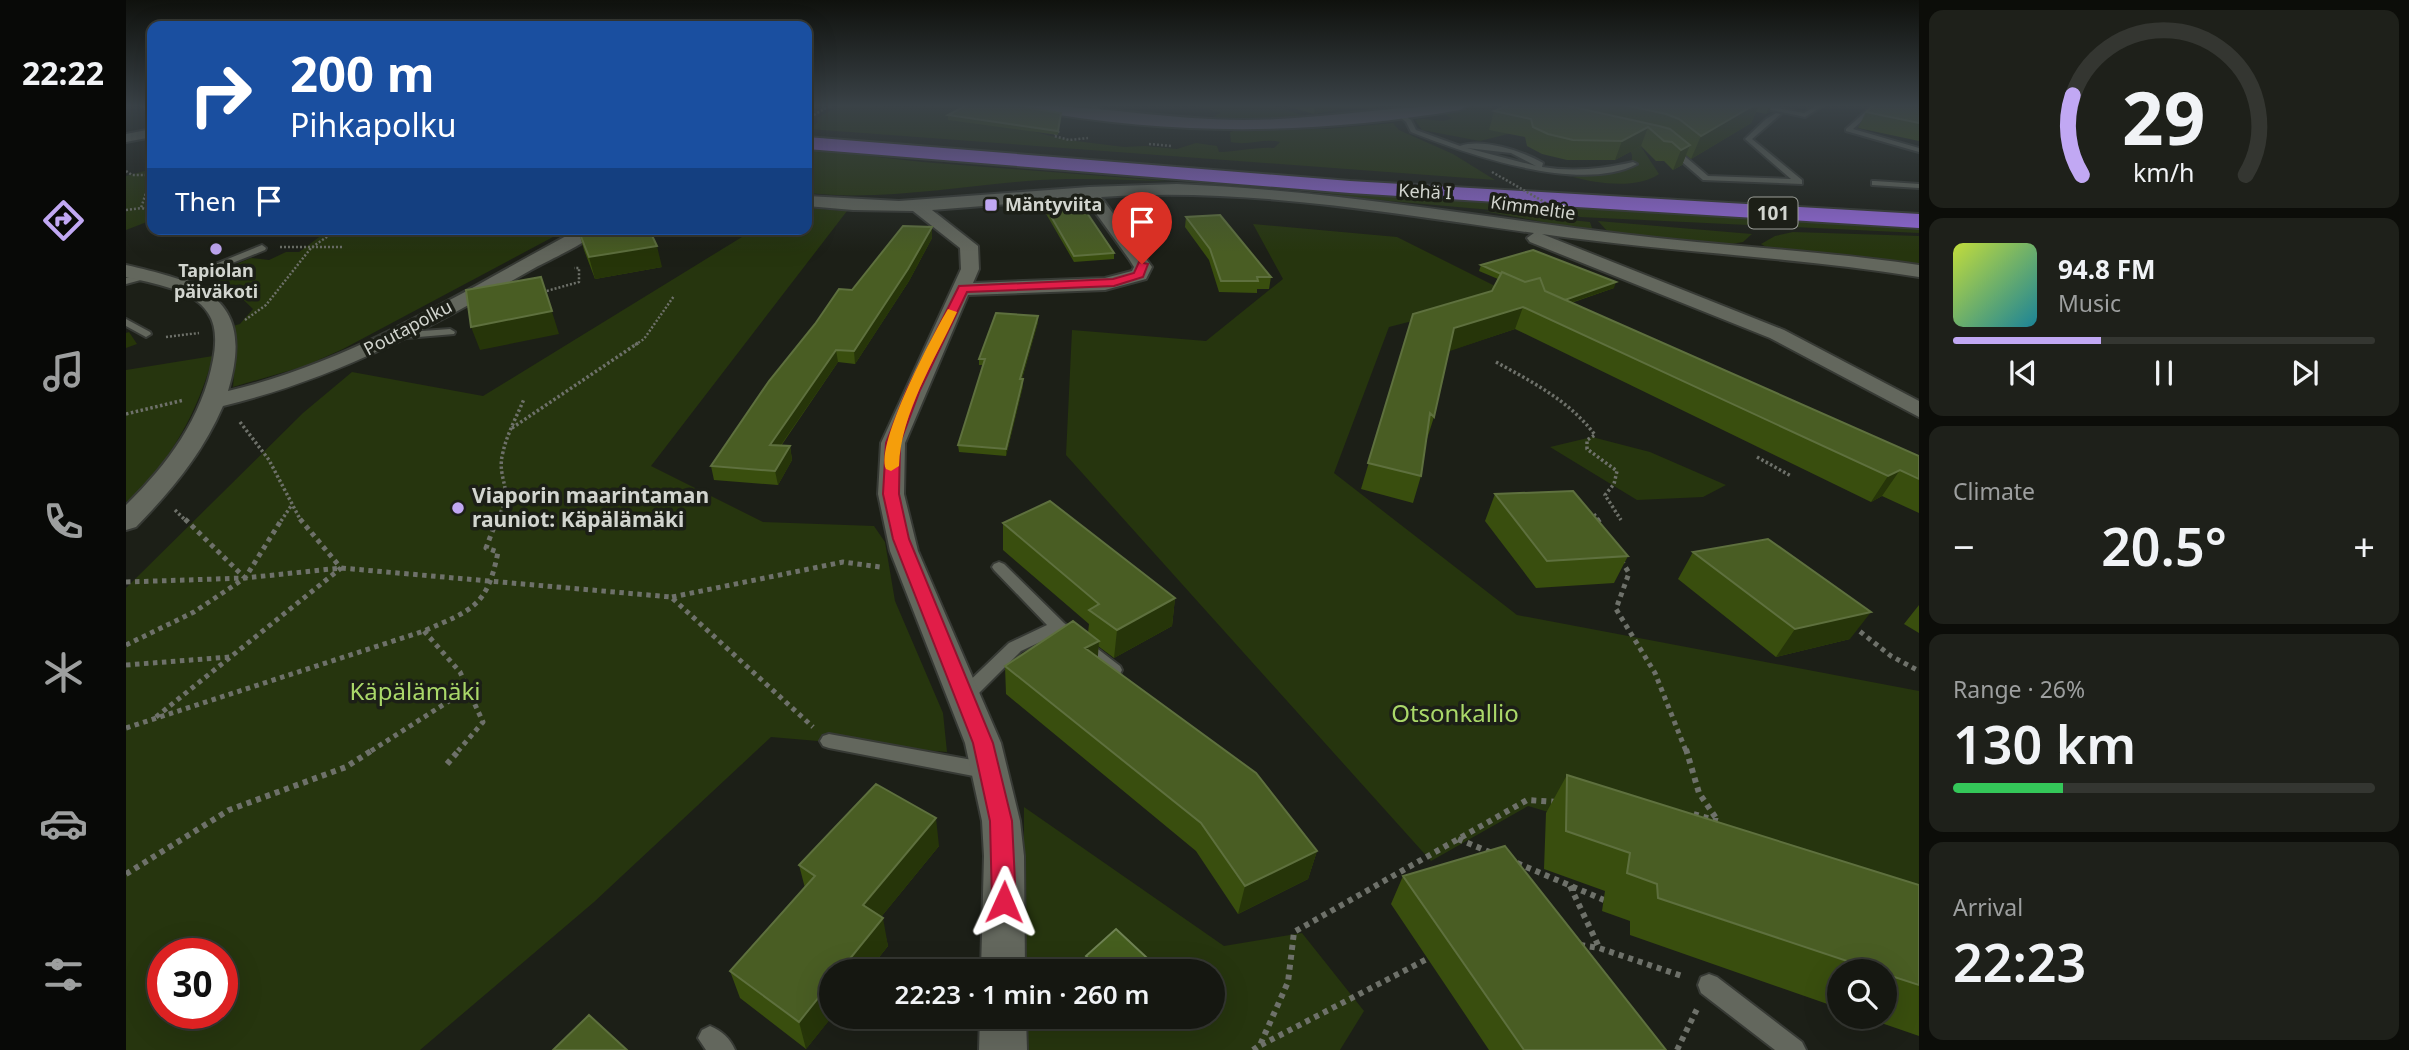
<!DOCTYPE html>
<html lang="en">
<head>
<meta charset="utf-8">
<style>
  body { margin:0; font-family:"Noto Sans",sans-serif; background:#1e201a; color:#f1f3f6; height:100vh; display:flex; flex-direction:column; font-size:26px; white-space:nowrap }
  * { box-sizing:border-box; margin:0 }
  p { font-size:23px; color:#9d9f9f }
  .icon { flex:none; width:38px; height:38px; fill:none; stroke:currentColor; stroke-width:2; stroke-linecap:round; stroke-linejoin:round }
  .map { position:relative; flex:1; overflow:hidden }
  .side { display:flex; flex-direction:column; gap:10px; padding:10px; background:#0c0d09; width:490px }
  .side>* { flex:none }
  .hud { position:absolute; left:21px; top:21px; width:665px; height:214px; border-radius:14px; box-shadow:0 7px 28px #0002,0 0 0 2px #343631; background:#1a4fa0; color:#fff; overflow:hidden }
  .tools { position:absolute; left:1701px; top:959px; display:grid; gap:14px }
  .tools a { display:grid; place-items:center; width:70px; height:70px; border-radius:50%; background:#151711; box-shadow:0 7px 28px #0002,0 0 0 2px #343631; font-size:35px }
  .speed { position:absolute; left:21px; top:938px; display:flex; gap:14px; font-size:35px; font-weight:700; text-align:center }
  .speed>* { display:grid; place-content:center; width:91px; height:91px; border-radius:50%; background:#151711; box-shadow:0 7px 28px #0002,0 0 0 2px #343631; line-height:1 }
  .speed .limit { border:10px solid #d22; background:#fff; color:#111 }
  .pin { position:absolute; display:grid; place-items:center; width:60px; height:60px; color:#fff; margin:-72px -30px; border-radius:50% 50% 50% 0; rotate:-45deg; box-shadow:0 0 7px #0007 }
  .pin .icon { rotate:45deg }
  .me { position:absolute; width:77px; margin:-38px; rotate:1deg; stroke-linejoin:round; filter:drop-shadow(0 0 5px #0008) }
  .turn { display:flex; align-items:center; gap:24px; height:147px; padding:0 28px; font-size:32px }
  .turn .icon { width:91px; height:91px; stroke-width:2.5 }
  .turn b { display:block; font-size:49px; line-height:60px }
  .then { display:flex; align-items:center; height:66px; padding:0 28px; background:#0003; gap:14px; font-size:26px }
  .big { font-size:52px; font-weight:600; line-height:1.1 }
  .side .tile { flex:1; display:flex; flex-direction:column; justify-content:center; gap:10px; min-width:0; padding:0 24px; border-radius:14px; background:#1e201a }
  .side .dial { align-items:center; gap:0 }
  .dial svg { height:182px; overflow:visible; fill:none; stroke:#343631; stroke-width:7; stroke-linecap:round; text-anchor:middle }
  .dial text { fill:#f1f3f6; stroke:none }
  .song { display:flex; align-items:center; gap:21px }
  .cover { width:84px; height:84px; border-radius:10px; background:linear-gradient(135deg,hsl(70 70% 55%),hsl(190 70% 35%)) }
  .played { height:7px; border-radius:4px; background:linear-gradient(90deg,#c1a8f3 35%,#343631 35%) }
  .keys { display:flex; justify-content:space-around; direction:ltr }
  .heat { display:flex; justify-content:space-between; align-items:center; font-size:38px; direction:ltr }
  .charge { height:10px; border-radius:5px; background:linear-gradient(90deg,#34c759 26%,#343631 0) }
  .trip { position:absolute; left:693px; top:959px; width:406px; height:70px; border-radius:35px; background:#151711; box-shadow:0 7px 28px #0002,0 0 0 2px #343631; font-weight:600; line-height:70px; text-align:center }
  main { display:flex; flex:1; min-height:0 }
  .menu { display:flex; flex-direction:column; width:126px; justify-content:space-around; align-items:center; background:#080907; color:#9d9f9f }
  .menu .icon { width:49px; height:49px }
  .menu .selected { color:#c1a8f3 }
  .menu b { font-size:32px; color:#f1f3f6 }
  .map>svg:first-child { display:block }
</style>
</head>
<body>
<main>
<nav class="menu">
<b>22:22</b>
<svg class="icon selected" aria-label="directions" viewBox="0 0 24 24"><path d="M12 3l9 9-9 9-9-9zM9 14v-3h6M13 9l2 2-2 2"/></svg>
<svg class="icon" aria-label="music" viewBox="0 0 24 24"><path d="M9 18V5l10-2v13"/><circle cx="6" cy="18" r="3"/><circle cx="16" cy="16" r="3"/></svg>
<svg class="icon" aria-label="phone" viewBox="0 0 24 24"><path d="M5 4h4l2 5-3 2q2 4 5 5l2-3 5 2v4C11 20 4 13 5 4z"/></svg>
<svg class="icon" aria-label="climate" viewBox="0 0 24 24"><path d="M12 3v18M4 7l16 10M4 17L20 7"/></svg>
<svg class="icon" aria-label="car" viewBox="0 0 24 24"><path d="M5 17H2v-5l4-1 3-4h7l3 4 3 1v5h-3M9 17h6M6 11h13"/><circle cx="7" cy="17" r="2"/><circle cx="17" cy="17" r="2"/></svg>
<svg class="icon" aria-label="filters" viewBox="0 0 24 24"><path d="M4 7h16M4 17h16"/><circle cx="9" cy="7" r="2"/><circle cx="15" cy="17" r="2"/></svg>
</nav>
<div class="map">
<svg width="1793" height="1050" viewBox="0 0 1793 1050">
  <rect width="100%" height="100%" fill="#1c1f17"/>
  <!-- green -->
  <path fill="#26350e" fill-rule="evenodd" d="M716 105 770 107 860 105 905 131 942 140 998 147 1019 146 1051 149 1070 143 1091 146 1093 152C1112 152 1128 147 1148 148L1154 142C1137 138 1122 146 1105 142L1104 132 1113 129H1200L1267 123 1273 130 1327 154 1369 180 683 129 692 122 691 118Z
    M1069 105H1146L1190 120 1096 121 1088 116 1095 113Z
    M1355 105 1514 145 1533 174C1512 189 1472 184 1447 177L1506 168V155L1501 144 1406 128 1354 141 1296 130 1289 120C1302 116 1314 125 1326 118L1316 113Z
    M681 149 796 162 1041 181C994 180 948 177 901 181 827 187 755 201 681 193Z
    M26 169V220L0 230V176Z
    M1180 191 1411 206 1436 216 1263 201Z
    M1432 205 1793 230V233L1454 217Z
    M681 208 721 211 525 466 637 522 748 526 759 542 769 601 817 713 821 752 645 737 468 902 294 1050H0V588L177 413 226 372 357 396 629 229H681ZM37 954H96V1013H37Z
    M1357 211 1464 222 1467 231Z
    M1472 221 1626 234 1617 242 1606 244 1482 232Z
    M1127 224 1271 237 1387 295 1263 327 1208 473 1391 615 1793 691V922L1402 806 1305 861 940 455 946 330 1080 341 1157 279Z
    M204 229H442L217 349 179 366 107 387 111 340 107 326 114 324 127 309 103 286 87 277 88 273 125 258 143 260 160 252H173Z
    M1667 232 1793 236V264L1642 248 1635 244 1649 236Z
    M87 356C72 412 43 464 0 504V370Z
    M1466 437 1524 452 1600 485 1577 497 1511 500 1424 447Z
    M898 807 1098 946 1176 933 1238 1011 1214 1050H899V1017H1087V971H898Z"/>
  <!-- water -->
  <path fill="#455e1e" stroke="#6f8253" stroke-width="2" d="M990 929 1035 971H975L960 956Z"/>
  <g fill="none" stroke-linecap="round" stroke-linejoin="round">
    <defs>
      <path id="lane" d="M962 105H969L980 114 975 118H971L973 114Z
        M1622 105H1635L1678 113 1691 105H1698L1679 117Z
        M1747 105H1754L1727 129 1793 148V152L1720 131V129Z
        M1650 113 1655 114 1626 139 1676 180V184L1577 180 1541 149 1548 147 1582 176 1665 179 1619 139 1640 119Z
        M1276 114 1285 120 1290 130 1334 146C1356 138 1397 151 1417 163L1416 167C1447 172 1477 169 1507 162L1511 164C1453 194 1341 154 1285 132L1280 122 1273 116ZM1341 148 1385 153 1410 166Z
        M1749 181 1793 184V188L1746 185V181Z
        M136 245 140 248 139 250 51 285 43 283Z
        M19 273 24 276 22 278 0 284V278Z
        M0 319 24 332 25 334 20 337 0 326Z
        M324 329 329 332 328 334 269 339 264 336 269 333Z
        M873 562 878 564 938 623 994 666 996 670 994 674 988 676 982 674 931 634 895 651 845 701 839 702 833 701 830 696 833 691 883 643 921 625 868 570 866 567 868 564Z
        M703 734 863 763 870 766 872 771 870 776 863 779 703 748 697 746 694 741 697 736Z
        M1583 974 1591 977 1676 1042 1680 1050H1649L1575 993 1572 985 1575 977Z
        M584 1026C596 1031 604 1038 609 1050H580L572 1038 576 1030Z"/>
      <path id="street" d="M26 129V137L0 142V134Z
        M1051 184C1198 190 1342 215 1488 233 1589 246 1692 250 1793 265V277C1668 257 1542 252 1416 234L1658 330 1793 401V417L1644 338 1404 242 1401 238 1408 233C1264 213 1121 187 975 197L1026 267 1020 279 979 290 842 295 779 443 778 494 792 551 875 743 894 821 898 856 899 971H855L858 856 856 821 839 743 764 551 752 494 755 443 835 269 834 248 787 211 727 210 681 206V196L773 201 963 187ZM959 198 1003 259 1008 267 1006 271 979 278 847 283 853 269 852 246 806 210Z
        M453 229H474C461 244 424 259 405 270 303 328 212 378 97 406 77 453 45 491 10 527L0 530V505C42 464 76 418 87 360 90 345 91 326 82 313 67 289 25 283 0 277V265C77 283 130 297 102 391 229 361 339 290 453 229Z
        M854 1017H900L901 1050H853Z"/>
      <path id="secondary" d="M894 105C969 105 1043 120 1118 120 1194 120 1268 105 1343 105L1334 110C1186 135 1050 136 903 110Z"/>
      <path id="highway" d="M681 137 1224 181 1793 214V228L1224 193 681 149Z"/>
    </defs>
    <!-- lane casing -->
    <use href="#lane" stroke="#373a35" stroke-width="4"/>
    <!-- street casing -->
    <use href="#street" stroke="#373a35" stroke-width="4"/>
    <!-- secondary casing -->
    <use href="#secondary" stroke="#373a35" stroke-width="4"/>
    <!-- highway casing -->
    <use href="#highway" stroke="#373a35" stroke-width="4"/>
    <!-- path-far3 -->
    <path stroke="#6e716a" stroke-width="2.5" stroke-dasharray="2 2" stroke-linecap="butt" d="M681 119 705 105
      M933 131 928 136 943 140 962 138
      M1023 144 1046 146
      M0 171 6 175H25
      M26 175 15 208 26 210
      M0 210 15 208
      M154 247H216
      M417 292 453 282V268H448
      M119 320 140 305 185 248 212 229
      M40 337 73 333
      M509 345 518 339 548 296"/>
    <!-- path-far2 -->
    <path stroke="#6e716a" stroke-width="3.5" stroke-dasharray="2.5 2.5" stroke-linecap="butt" d="M1370 362C1406 382 1444 401 1469 435L1461 440V449L1491 471 1488 484 1479 495 1495 520
      M0 414 58 400
      M114 422 143 460 175 521
      M386 428 512 343
      M1631 457 1665 476
      M49 510 60 521
      M1468 514 1473 521
      M155 521 165 506
      M369 521C392 489 369 482 377 452 381 434 391 416 398 399"/>
    <!-- path-far1 -->
    <path stroke="#6e716a" stroke-width="5" stroke-dasharray="4.5 4.5" stroke-linecap="butt" d="M59 519 118 577
      M1471 519 1475 525
      M1495 560 1503 573 1490 609 1529 673 1560 751
      M0 582 119 578 215 568 545 597 687 727
      M546 597 717 562 754 567
      M1727 626 1765 656 1793 671
      M298 631 334 672 357 722 332 751
      M0 645 68 612 119 578 156 519
      M0 665 104 657
      M30 717 215 568 174 519
      M0 728 298 631C345 610 361 608 372 552L360 548 371 519
      M245 751 345 687"/>
    <!-- path -->
    <path stroke="#6e716a" stroke-width="6" stroke-dasharray="5 5" stroke-linecap="butt" d="M1560 749 1573 793 1592 821 1564 813
      M321 764 334 749
      M1332 839 1366 853
      M1391 863 1478 900
      M0 874 103 810 220 767 248 749
      M1444 886 1473 947
      M1454 945 1473 948 1559 977
      M1135 1045 1301 959
      M1127 1050 1134 1045 1162 982 1168 932 1401 800 1431 802
      M1551 1050 1572 1007"/>
    <!-- lane -->
    <use href="#lane" fill="#63675d" fill-rule="evenodd"/>
    <!-- street -->
    <use href="#street" fill="#63675d" fill-rule="evenodd"/>
    <!-- secondary -->
    <use href="#secondary" fill="#726883" fill-rule="evenodd"/>
    <!-- highway -->
    <use href="#highway" fill="#9469db" fill-rule="evenodd"/>
    <!-- path-bridge -->
    <path stroke="#6e716a" stroke-width="2.5" stroke-dasharray="2 2" stroke-linecap="butt" d="M1366 172 1443 216"/>
  </g>
  <!-- wall -->
  <path fill="#394e0e" d="M1157 105H1259L1247 108H1217L1188 114Z
    M1383 105H1646L1643 112 1640 114 1630 112 1625 123 1565 159 1560 155 1556 165 1547 170 1538 161H1530L1515 146 1489 160H1441L1416 154 1401 146 1399 137 1363 130 1368 111Z
    M1793 105V141L1732 128 1740 112Z
    M903 108 935 113 932 135 822 120V115Z
    M919 206 988 253V259L948 262 919 212Z
    M1060 217 1145 277 1143 289H1131V293L1093 292 1083 260 1059 227Z
    M806 227V238L783 281 729 364 712 362 655 446H664L666 460 652 485 588 480 585 466 726 290Z
    M452 229 536 267 469 279 458 250Z
    M1355 265 1488 288 1445 303 1793 456V513L1756 496 1745 502 1389 329 1322 351 1308 417 1300 442 1295 476 1287 503 1235 489 1287 314 1366 291 1372 279 1353 271Z
    M912 316V322L896 379 897 386 880 456 833 452 832 445 857 365H853V359Z
    M1369 494 1502 556 1488 583 1410 588 1359 521Z
    M877 523 1049 598 1046 626 988 658 972 646 971 657 1191 851 1182 879 1112 914 1070 851 880 694 879 666 962 633 963 624 877 550Z
    M1567 552 1724 639 1650 657 1552 579Z
    M1793 605V633L1778 624Z
    M1441 775 1793 885V1036L1738 1017H1759V971H1713V1008L1504 935V921L1476 911 1479 891 1418 869 1420 813Z
    M813 846 755 917 762 946 680 1049 614 998 604 971 679 888 673 865Z
    M1277 876 1540 1050H1363L1265 904Z"/>
  <!-- shaded-wall -->
  <path fill="#263509" d="M1195 105H1218L1217 108 1188 114 1189 106Z
    M1248 105H1259L1247 108Z
    M1628 105H1633L1625 123 1565 159 1575 136Z
    M1644 105H1646L1643 112 1640 114Z
    M1522 127 1515 146 1489 160 1496 141Z
    M1564 145 1556 165 1547 170 1555 150Z
    M806 227V238L783 281 729 364 728 351Z
    M531 246 536 267 469 279 463 257Z
    M415 277 433 334 354 350 345 327Z
    M1490 282 1488 288 1435 306 1437 300Z
    M1397 307 1389 329 1321 352 1328 328Z
    M912 316V322L894 385V379Z
    M3 332 11 344 0 348V333Z
    M710 350 712 362 646 458 644 445Z
    M897 379V386L880 456V449Z
    M664 446 666 460 652 485 649 471Z
    M1774 470 1756 496 1745 502 1762 476Z
    M1049 598 1046 626 988 658 991 630Z
    M1745 612 1724 639 1650 657 1669 629Z
    M973 641 971 669 959 648Z
    M810 818 813 846 742 933 737 905Z
    M1191 851 1182 879 1112 914 1119 886Z
    M757 918 762 946 742 971H714Z
    M705 982 706 1017 680 1049 673 1022Z"/>
  <!-- building -->
  <path fill="#495d23" stroke="#5e703e" stroke-width="2" d="M17 105H26V122Z
    M841 105H897L903 108 935 113 932 131 822 115Z
    M1383 105H1438L1533 126 1544 129 1564 145 1555 150 1546 142 1538 141 1522 127 1496 141 1447 140 1422 134 1407 127 1405 119 1368 111Z
    M1498 105H1628L1575 136 1553 119 1540 114Z
    M1749 105H1793V123L1740 112Z
    M955 204 988 253 948 256 919 206Z
    M1094 215 1145 277H1131L1132 281H1095L1084 249 1060 217Z
    M777 226 806 227 782 269 728 351 710 350 644 445 664 446 649 471 585 466 643 381 689 324 713 289 726 290Z
    M452 229H523L531 246 463 257Z
    M1407 250 1490 282 1439 300 1419 291 1414 278 1399 282 1376 272 1375 274 1355 265Z
    M1376 272 1399 282 1414 278 1419 291 1793 456V479L1774 470 1762 476 1397 307 1328 328 1308 417 1304 413 1295 476 1242 463 1287 314 1366 291Z
    M415 277 426 311 345 327 340 290Z
    M870 313 912 316 894 379H897L880 449 832 445 859 359H853Z
    M1447 491 1502 556 1421 561 1369 494Z
    M924 501 1049 598 991 630 963 610 973 604 877 523Z
    M1642 539 1745 612 1669 629 1567 552Z
    M947 621 973 641 959 648 1130 773 1191 851 1119 886 1075 823 879 666Z
    M1441 775 1793 885V985L1759 974V971H1751L1532 898 1531 884 1501 873 1504 853 1440 831Z
    M750 784 810 818 737 905 757 918 714 971H705V982L673 1022 604 971 689 876 673 865Z
    M1379 846 1540 1050H1398L1277 876Z
    M463 1015 501 1050H427Z"/>
  <!-- sky -->
  <linearGradient id="sky" x2="0" y2="1"><stop stop-color="#0f110d"/><stop offset="0.42" stop-color="#3a4247"/><stop offset="1" stop-color="#3a4247" stop-opacity="0"/></linearGradient>
  <rect width="1793" height="252" fill="url(#sky)"/>
  <!-- route -->
  <path fill="#e11d48" stroke="#92132f" stroke-width="2" d="M1013 262 1022 264 1017 277 988 286 841 292 794 390 774 443 773 494 783 539 867 743 886 821 890 902 886 910 878 913 869 910 866 902 864 821 847 743 767 539 757 494 760 443 781 390 833 286 987 279 1008 273Z"/>
  <!-- slow -->
  <path fill="#f59e0b" d="M822 309 831 312C809 360 775 412 773 466L765 471 760 469C749 444 806 336 822 309Z"/>
  <!-- markers -->
  <g fill="#c1a8f3" stroke="#1c1f17" stroke-width="2.5">
    <rect x="858" y="198" width="14" height="14" rx="3.5"/>
    <circle cx="90" cy="249" r="7"/>
    <circle cx="332" cy="508" r="7"/>
  </g>
  <g text-anchor="middle" stroke-width="7" stroke-linejoin="round" paint-order="stroke">
    <!-- far-street labels -->
    <g font-size="18" fill="#d2d5cf" stroke="#1c1f17">
      <text transform="translate(1299 192) rotate(3)" y="6">Kehä I</text>
      <text transform="translate(1407 208) rotate(8)" y="6">Kimmeltie</text>
      <text transform="translate(282 328) rotate(-28)" y="6">Poutapolku</text>
    </g>
    <!-- far-poi labels -->
    <g font-size="18" font-weight="bold" fill="#d2d5cf" stroke="#1c1f17" text-anchor="start">
      <text x="879" y="211">Mäntyviita</text>
      <text x="90" y="277" text-anchor="middle">Tapiolan<tspan x="90" dy="21">päiväkoti</tspan></text>
    </g>
    <!-- shield labels -->
    <rect fill="#1c1f17" stroke="#9b9e98" stroke-width="2" x="1622.5" y="197.5" width="49" height="31" rx="5"/>
    <g font-size="19" font-weight="bold" fill="#d2d5cf">
      <text x="1647" y="220">101</text>
    </g>
    <!-- poi labels -->
    <g font-size="21" font-weight="bold" fill="#d2d5cf" stroke="#1c1f17" text-anchor="start">
      <text x="346" y="503">Viaporin maarintaman<tspan x="346" dy="24">rauniot: Käpälämäki</tspan></text>
    </g>
    <!-- near-park labels -->
    <g font-size="24" fill="#aad869" stroke="#1c1f17">
      <text x="289" y="700">Käpälämäki</text>
      <text x="1329" y="722">Otsonkallio</text>
    </g>
  </g>
</svg>
<div class="tools">
<a><svg class="icon" aria-label="search" viewBox="0 0 24 24"><circle cx="10" cy="10" r="6"/><path d="M15 15l6 6"/></svg></a>
</div>
<div class="speed"><div class="limit">30</div></div>
<div class="pin" style="left:1016px;top:264px;background:#d93025"><svg class="icon" aria-label="arrive" viewBox="0 0 24 24"><path d="M6 21V4h12l-3 4 3 4H6"/></svg></div>
<svg class="me" style="left:878px;top:902px" viewBox="-20 -20 40 40"><path d="M0-17L14 15 0 8-14 15z" fill="#e11d48" stroke="#fff" stroke-width="4"/></svg>
<div class="trip">22:23 · 1 min · 260 m</div>
<div class="hud">
<div class="turn"><svg class="icon" aria-label="right" viewBox="0 0 24 24"><path d="M7 20v-9h11M14 6l5 5-5 5"/></svg><div><b>200 m</b>Pihkapolku</div></div>
<div class="then">Then<svg class="icon" aria-label="arrive" viewBox="0 0 24 24"><path d="M6 21V4h12l-3 4 3 4H6"/></svg></div>
</div>
</div>
<section class="side">
<div class="tile dial"><svg viewBox="0 0 100 80">
<path d="M14 69A42 42 0 1 1 86 69"/>
<path d="M14 69A42 42 0 0 1 10 34" stroke="#c1a8f3"/>
<text x="50" y="56" font-size="32" font-weight="700">29</text>
<text x="50" y="72" font-size="11">km/h</text>
</svg></div>
<div class="tile">
<div class="song"><i class="cover"></i><div><b>94.8 FM</b><p>Music</p></div></div>
<div class="played"></div>
<div class="keys"><svg class="icon" aria-label="previous" viewBox="0 0 24 24"><path d="M18 5L8 12l10 7zM5 5v14"/></svg><svg class="icon" aria-label="pause" viewBox="0 0 24 24"><path d="M8 5v14M16 5v14"/></svg><svg class="icon" aria-label="next" viewBox="0 0 24 24"><path d="M6 5l10 7-10 7zM19 5v14"/></svg></div>
</div>
<div class="tile"><p>Climate</p>
<div class="heat"><a>−</a><b class="big">20.5°</b><a>+</a></div>
</div>
<div class="tile"><p>Range · 26%</p><b class="big">130 km</b><div class="charge"></div></div>
<div class="tile"><p>Arrival</p><b class="big">22:23</b></div>
</section>
</main>
</body>
</html>
